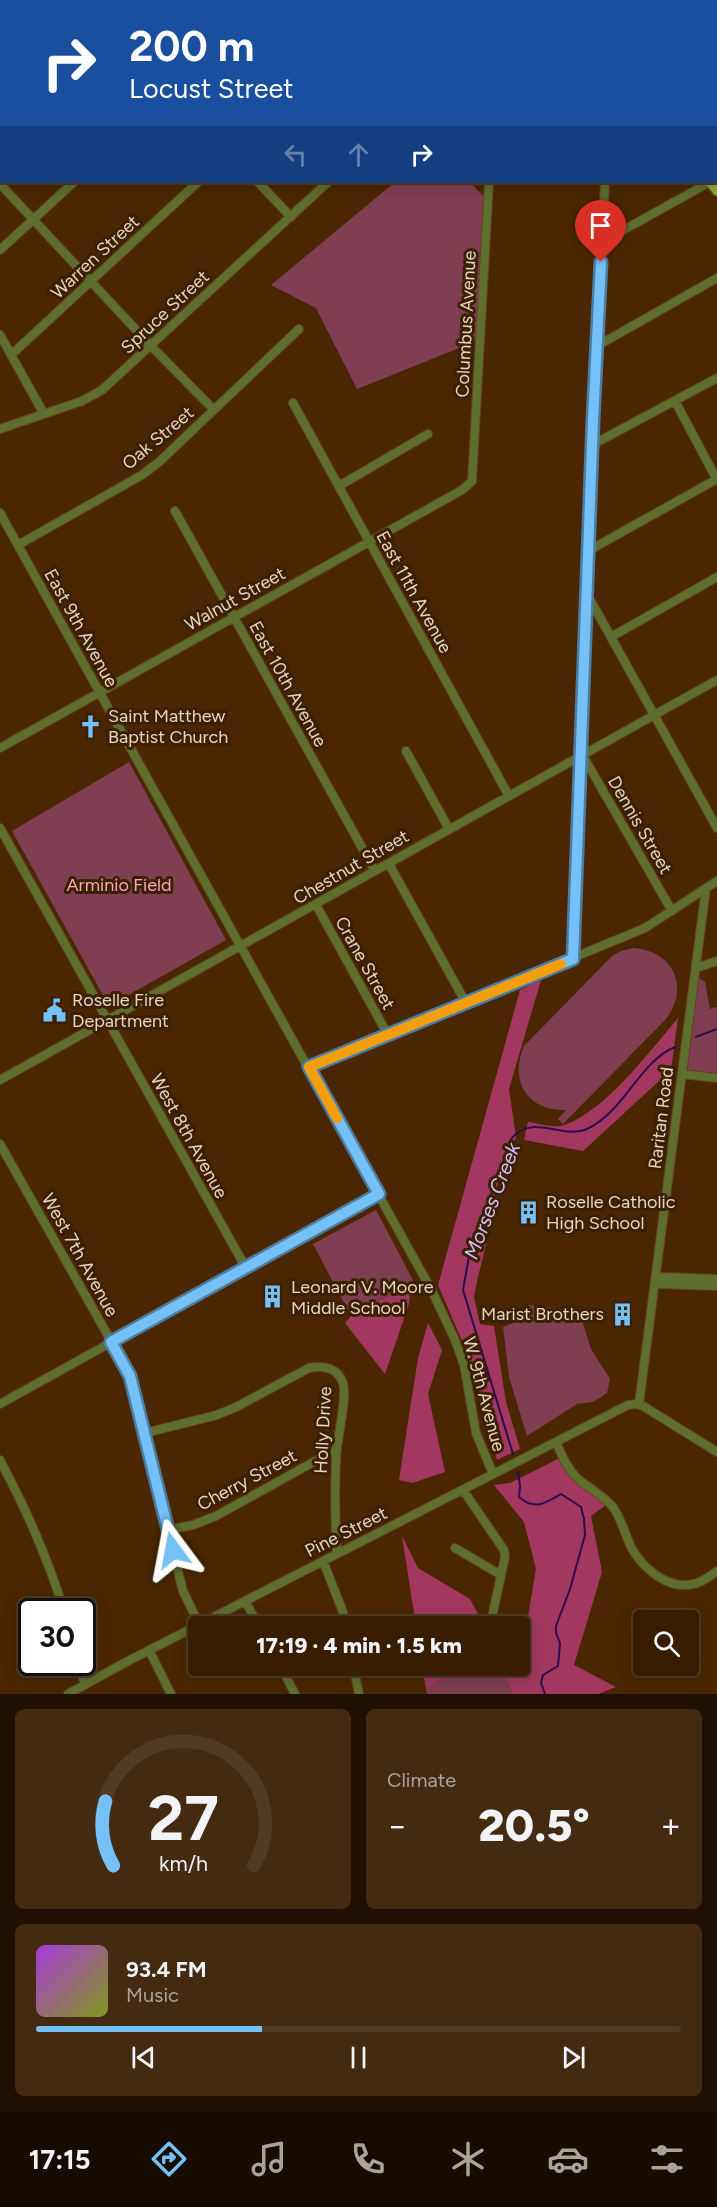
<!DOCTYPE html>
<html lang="en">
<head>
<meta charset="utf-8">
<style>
  body { margin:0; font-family:Figtree,sans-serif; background:#432a11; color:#f1f3f6; height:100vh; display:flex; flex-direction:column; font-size:22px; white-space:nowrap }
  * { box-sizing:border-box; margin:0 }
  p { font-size:20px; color:#aba299 }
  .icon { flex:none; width:33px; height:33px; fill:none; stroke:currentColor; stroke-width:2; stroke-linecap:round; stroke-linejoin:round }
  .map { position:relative; height:1694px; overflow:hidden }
  .side { display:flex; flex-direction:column; gap:15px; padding:15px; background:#1f1001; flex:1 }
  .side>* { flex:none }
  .guide { position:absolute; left:0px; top:0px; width:717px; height:183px; box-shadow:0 3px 15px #0003,0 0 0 2px #523b24; background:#1a4fa0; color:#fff; overflow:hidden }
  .controls { position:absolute; left:633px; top:1610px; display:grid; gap:12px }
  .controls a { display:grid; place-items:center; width:66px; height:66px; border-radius:6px; background:#381d02; box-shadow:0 3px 15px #0003,0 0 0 2px #523b24; font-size:30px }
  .speed { position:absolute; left:18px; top:1598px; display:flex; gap:12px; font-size:30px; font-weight:700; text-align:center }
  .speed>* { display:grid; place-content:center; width:78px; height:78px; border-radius:50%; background:#381d02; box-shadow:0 3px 15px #0003,0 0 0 2px #523b24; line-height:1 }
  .speed .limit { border:3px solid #111; border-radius:9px; background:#fff; color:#111 }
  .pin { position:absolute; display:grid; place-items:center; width:51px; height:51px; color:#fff; margin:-62px -26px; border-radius:50% 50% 50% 0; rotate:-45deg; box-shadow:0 0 6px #0007 }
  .pin .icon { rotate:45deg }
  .me { position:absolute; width:66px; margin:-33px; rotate:347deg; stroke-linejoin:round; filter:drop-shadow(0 0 4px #0008) }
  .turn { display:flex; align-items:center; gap:21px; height:126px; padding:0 30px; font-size:27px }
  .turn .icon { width:78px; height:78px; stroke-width:2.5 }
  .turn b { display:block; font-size:42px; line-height:51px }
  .lanes { display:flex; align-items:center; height:57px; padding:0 30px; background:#0003; justify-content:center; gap:30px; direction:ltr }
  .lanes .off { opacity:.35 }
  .big { font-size:45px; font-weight:800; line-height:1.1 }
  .side .widget { flex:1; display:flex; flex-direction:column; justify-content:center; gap:9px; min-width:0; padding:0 21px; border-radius:9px; background:#432a11 }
  .side .dial { align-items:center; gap:0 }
  .dial svg { height:156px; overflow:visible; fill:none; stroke:#523b24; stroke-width:7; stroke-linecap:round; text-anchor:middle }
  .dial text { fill:#f1f3f6; stroke:none }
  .song { display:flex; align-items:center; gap:18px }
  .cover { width:72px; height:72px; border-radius:9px; background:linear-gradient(135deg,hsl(280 70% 55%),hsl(70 70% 35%)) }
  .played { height:6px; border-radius:3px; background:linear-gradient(90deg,#75c0f6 35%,#523b24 35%) }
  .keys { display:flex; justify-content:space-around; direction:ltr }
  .heat { display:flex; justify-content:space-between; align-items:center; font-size:33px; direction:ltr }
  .side .tiles { flex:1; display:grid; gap:15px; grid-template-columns:1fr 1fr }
  .widget:last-child { grid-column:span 2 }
  .trip { position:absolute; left:188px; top:1616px; width:342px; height:60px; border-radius:6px; background:#381d02; box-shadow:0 3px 15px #0003,0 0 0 2px #523b24; font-weight:800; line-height:60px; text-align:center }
  .menu { display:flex; height:96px; justify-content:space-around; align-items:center; background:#160c01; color:#aba299 }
  .menu .icon { width:42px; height:42px }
  .menu .selected { color:#75c0f6 }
  .menu b { font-size:27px; color:#f1f3f6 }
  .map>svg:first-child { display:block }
</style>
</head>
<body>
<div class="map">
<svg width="717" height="1694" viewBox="0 0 717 1694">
  <rect width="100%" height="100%" fill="#4a2702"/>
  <!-- green -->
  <path fill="#803e53" d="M395 182H470L486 199 479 340 357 389 316 308 271 285Z
    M129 762 226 940 109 1006 12 831Z
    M633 948C673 950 691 988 665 1020L563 1124 558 1119 566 1110C527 1111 509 1081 524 1046L612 956 621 951Z
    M699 978 705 982 710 1009 717 1007V1073L687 1070Z
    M376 1210 414 1282 351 1316 313 1244Z
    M528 1305 579 1311 591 1349 610 1379 607 1393 600 1398 592 1402 577 1404 527 1436 509 1377 503 1327 526 1318Z
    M460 1665H499L513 1694H427L426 1689Z"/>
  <!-- forest -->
  <path fill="#a2385f" d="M541 980 509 1089 516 1137 508 1154 496 1189 485 1249 477 1281 474 1297 480 1324 494 1326 506 1402 520 1449 497 1460 466 1350 438 1285 520 990Z
    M678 1018 671 1070 583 1151 524 1140 528 1122C538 1123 555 1129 565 1125 607 1109 649 1052 678 1018Z
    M411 1284 409 1304 385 1374 345 1323 351 1316Z
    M428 1323 442 1350 428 1394 445 1472 412 1483 399 1480 418 1358Z
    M564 1456 571 1471 610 1502 591 1516 602 1572 574 1665 616 1687 598 1694H513L499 1665H519V1627L527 1623 536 1569 524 1522 494 1485 510 1483Z
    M402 1536 418 1568 470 1599 482 1621 514 1626H416Z
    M422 1665H461L426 1689Z"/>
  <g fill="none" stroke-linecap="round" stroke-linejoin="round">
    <!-- stream -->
    <path stroke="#2d0a4f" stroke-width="2" d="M696 1037 717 1029
      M513 1454 463 1290 470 1251 512 1138C533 1113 562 1140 587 1129 624 1112 640 1061 675 1047
      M518 1472 520 1486 519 1497C535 1511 546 1503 561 1494L581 1507 584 1519 585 1535 570 1589 556 1626V1633L560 1643 558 1666 543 1675 541 1683 545 1694"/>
    <defs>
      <path id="minor" d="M85 0 87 2
        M360 0 362 2
        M20 2 22 0
        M141 2 143 0
        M266 2 268 0
        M393 2 395 0
        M520 2 521 0
        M638 2 639 0
        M0 21 2 19
        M716 37 717 38
        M0 135 2 133
        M258 182 291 217
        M0 184 153 348 214 410
        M602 242 710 182
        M0 250 74 182
        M0 335 44 414
        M597 346 717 278
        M11 355 198 182
        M675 401 717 480
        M293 403 509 796
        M0 429 82 401 102 390 328 182
        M592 445 717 378
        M339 486 428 434
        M175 511 375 871
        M0 513 432 1291 455 1340 464 1365 476 1433 493 1474
        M18 545 142 475 159 462 299 329
        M588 551 717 479
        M587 594 717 828
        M611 637 717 577
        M0 748 462 490 472 481 489 182
        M406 751 449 829
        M583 756 672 911
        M0 828 246 1268
        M389 864 466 1003
        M316 905 388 1035
        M573 959 593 420 605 182
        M696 968 717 961
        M309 1067 645 928 717 881
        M682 1074 717 1078
        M0 1080 717 680
        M0 1144 128 1371 183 1591 199 1624
        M656 1280 661 1284 717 1286
        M656 1280 663 1277 717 1279
        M0 1404 379 1194
        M639 1404 706 888
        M145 1433 217 1415 236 1407 309 1368C324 1365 338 1368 343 1383 347 1396 339 1432 337 1447 334 1483 335 1518 337 1553
        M556 1442C562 1455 566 1467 577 1478 588 1488 603 1495 613 1507 622 1520 625 1535 632 1549 644 1569 668 1590 693 1584 702 1583 710 1576 717 1571
        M0 1460C26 1509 48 1558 64 1611
        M463 1490 504 1550 505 1557 492 1617
        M168 1530 193 1525 216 1516 337 1449
        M455 1548 501 1575
        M323 1561 343 1612 346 1626
        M245 1601 259 1626
        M149 1650 171 1694
        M78 1662 85 1685
        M280 1665 295 1694
        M353 1665 359 1694
        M68 1694 128 1661 628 1405 636 1404 643 1406 717 1452"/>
      <path id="major" d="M591 0V2
        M710 182 717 191"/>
    </defs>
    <!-- minor casing -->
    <use href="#minor" stroke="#634321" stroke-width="10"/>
    <!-- major casing -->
    <use href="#major" stroke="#634321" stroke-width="12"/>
    <!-- minor -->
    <use href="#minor" stroke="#5e6e2d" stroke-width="8"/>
    <!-- major -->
    <use href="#major" stroke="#8da738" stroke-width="9"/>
  </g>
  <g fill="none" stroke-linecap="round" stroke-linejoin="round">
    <defs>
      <path id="route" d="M173 1550 130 1376 111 1342 379 1194 309 1067 573 959 593 420 601 262"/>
    </defs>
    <!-- route casing -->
    <use href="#route" stroke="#4c7da0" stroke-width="15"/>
    <!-- route -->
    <use href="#route" stroke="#75c0f6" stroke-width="10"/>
    <!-- slow -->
    <path stroke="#f59e0b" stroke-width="10" d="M337 1118 309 1067 561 964"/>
  </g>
  <!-- icons -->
  <defs>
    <symbol id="church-bare" viewBox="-9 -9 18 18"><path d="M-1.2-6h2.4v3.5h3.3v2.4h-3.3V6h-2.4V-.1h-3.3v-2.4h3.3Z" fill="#75c0f6" stroke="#3b2005" stroke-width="2.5" paint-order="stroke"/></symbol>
    <symbol id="civic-bare" viewBox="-9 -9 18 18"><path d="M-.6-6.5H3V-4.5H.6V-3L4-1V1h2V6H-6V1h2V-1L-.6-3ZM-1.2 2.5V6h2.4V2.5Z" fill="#75c0f6" stroke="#3b2005" stroke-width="2.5" paint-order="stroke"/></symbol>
    <symbol id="building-bare" viewBox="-9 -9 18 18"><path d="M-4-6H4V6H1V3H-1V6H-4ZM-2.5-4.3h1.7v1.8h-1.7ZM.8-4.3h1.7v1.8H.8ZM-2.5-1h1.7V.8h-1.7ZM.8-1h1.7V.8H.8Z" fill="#75c0f6" stroke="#3b2005" stroke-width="2.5" paint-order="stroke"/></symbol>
  </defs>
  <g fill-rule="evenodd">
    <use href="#church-bare" x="74" y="710" width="33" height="33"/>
    <use href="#civic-bare" x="38" y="994" width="33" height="33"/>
    <use href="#building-bare" x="512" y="1196" width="33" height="33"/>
    <use href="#building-bare" x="256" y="1280" width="33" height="33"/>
    <use href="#building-bare" x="606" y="1298" width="33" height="33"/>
  </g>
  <g text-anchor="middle" stroke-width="6" stroke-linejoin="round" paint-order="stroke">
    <!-- street labels -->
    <g font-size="18" fill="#e9d3c1" stroke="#3b2005">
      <text transform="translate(95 257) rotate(-43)" y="6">Warren Street</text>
      <text transform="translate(165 312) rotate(-43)" y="6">Spruce Street</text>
      <text transform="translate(466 324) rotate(-87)" y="6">Columbus Avenue</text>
      <text transform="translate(158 438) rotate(-40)" y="6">Oak Street</text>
      <text transform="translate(414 592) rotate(61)" y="6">East 11th Avenue</text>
      <text transform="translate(235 599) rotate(-29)" y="6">Walnut Street</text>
      <text transform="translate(81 628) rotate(61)" y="6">East 9th Avenue</text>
      <text transform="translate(288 684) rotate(61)" y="6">East 10th Avenue</text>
      <text transform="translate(640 825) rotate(60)" y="6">Dennis Street</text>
      <text transform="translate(351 867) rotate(-30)" y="6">Chestnut Street</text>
      <text transform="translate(365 963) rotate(61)" y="6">Crane Street</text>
      <text transform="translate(661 1118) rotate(-83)" y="6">Raritan Road</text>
      <text transform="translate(189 1136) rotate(61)" y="6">West 8th Avenue</text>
      <text transform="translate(80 1255) rotate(61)" y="6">West 7th Avenue</text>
      <text transform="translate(484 1394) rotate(75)" y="6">W. 9th Avenue</text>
      <text transform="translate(323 1430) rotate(-87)" y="6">Holly Drive</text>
      <text transform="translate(247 1480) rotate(-28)" y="6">Cherry Street</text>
      <text transform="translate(346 1532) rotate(-27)" y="6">Pine Street</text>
    </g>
    <!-- poi labels -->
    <g font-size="18" fill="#e9d3c1" stroke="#3b2005" text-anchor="start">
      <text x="108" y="722">Saint Matthew<tspan x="108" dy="21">Baptist Church</tspan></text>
      <text x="72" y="1006">Roselle Fire<tspan x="72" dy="21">Department</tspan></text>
      <text x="546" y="1208">Roselle Catholic<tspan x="546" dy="21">High School</tspan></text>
      <text x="291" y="1293">Leonard V. Moore<tspan x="291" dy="21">Middle School</tspan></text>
      <text x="604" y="1320" text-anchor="end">Marist Brothers</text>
    </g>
    <!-- park labels -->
    <g font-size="18" fill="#faa5bd" stroke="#3b2005">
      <text x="119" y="891">Arminio Field</text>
    </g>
    <!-- water labels -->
    <g font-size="20" font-style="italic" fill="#d3c1f2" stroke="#3b2005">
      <text transform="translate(492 1201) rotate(-69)" y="7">Morses Creek</text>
    </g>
  </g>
</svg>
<div class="controls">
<a><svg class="icon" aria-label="search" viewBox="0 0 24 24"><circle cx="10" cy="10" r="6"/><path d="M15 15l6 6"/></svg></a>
</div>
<div class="speed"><div class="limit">30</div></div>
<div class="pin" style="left:601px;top:262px;background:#d93025"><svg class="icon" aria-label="arrive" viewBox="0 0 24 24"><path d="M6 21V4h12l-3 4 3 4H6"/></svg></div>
<svg class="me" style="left:173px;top:1550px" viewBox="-20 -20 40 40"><path d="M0-17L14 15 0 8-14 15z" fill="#75c0f6" stroke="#fff" stroke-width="4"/></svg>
<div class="trip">17:19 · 4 min · 1.5 km</div>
<div class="guide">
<div class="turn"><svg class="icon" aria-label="right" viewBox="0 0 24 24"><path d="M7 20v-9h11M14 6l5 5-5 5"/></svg><div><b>200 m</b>Locust Street</div></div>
<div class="lanes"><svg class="icon off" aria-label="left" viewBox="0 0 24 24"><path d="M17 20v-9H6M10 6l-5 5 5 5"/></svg><svg class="icon off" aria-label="ahead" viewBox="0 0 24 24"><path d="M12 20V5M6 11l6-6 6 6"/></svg><svg class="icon" aria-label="right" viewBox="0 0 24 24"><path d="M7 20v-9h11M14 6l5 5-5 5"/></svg></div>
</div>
</div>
<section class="side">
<div class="tiles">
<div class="widget dial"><svg viewBox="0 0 100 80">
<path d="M14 69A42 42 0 1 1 86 69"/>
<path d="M14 69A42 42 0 0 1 10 36" stroke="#75c0f6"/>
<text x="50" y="56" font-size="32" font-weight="700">27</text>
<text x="50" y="72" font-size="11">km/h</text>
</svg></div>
<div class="widget"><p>Climate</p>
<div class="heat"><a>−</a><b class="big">20.5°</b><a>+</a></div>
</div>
<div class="widget">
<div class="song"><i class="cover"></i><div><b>93.4 FM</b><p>Music</p></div></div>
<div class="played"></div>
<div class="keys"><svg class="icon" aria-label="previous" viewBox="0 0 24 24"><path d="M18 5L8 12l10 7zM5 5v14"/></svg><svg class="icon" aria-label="pause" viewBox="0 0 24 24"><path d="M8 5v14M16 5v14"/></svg><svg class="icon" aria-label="next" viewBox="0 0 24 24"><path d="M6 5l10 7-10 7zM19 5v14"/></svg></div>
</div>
</div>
</section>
<nav class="menu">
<b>17:15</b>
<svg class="icon selected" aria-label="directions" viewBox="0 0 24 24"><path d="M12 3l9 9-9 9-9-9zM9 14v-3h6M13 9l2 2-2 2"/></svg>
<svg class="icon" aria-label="music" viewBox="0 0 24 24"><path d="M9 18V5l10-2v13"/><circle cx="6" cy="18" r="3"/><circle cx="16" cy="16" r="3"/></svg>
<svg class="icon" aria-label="phone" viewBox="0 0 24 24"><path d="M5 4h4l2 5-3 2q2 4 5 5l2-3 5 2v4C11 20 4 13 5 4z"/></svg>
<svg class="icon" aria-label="climate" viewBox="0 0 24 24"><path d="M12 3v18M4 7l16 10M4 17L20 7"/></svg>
<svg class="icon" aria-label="car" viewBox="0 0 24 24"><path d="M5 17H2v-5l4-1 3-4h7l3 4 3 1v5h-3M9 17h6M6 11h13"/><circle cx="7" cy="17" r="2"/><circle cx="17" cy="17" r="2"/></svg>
<svg class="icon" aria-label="filters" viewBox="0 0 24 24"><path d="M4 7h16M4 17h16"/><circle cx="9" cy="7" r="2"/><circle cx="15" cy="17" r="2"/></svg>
</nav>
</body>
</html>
